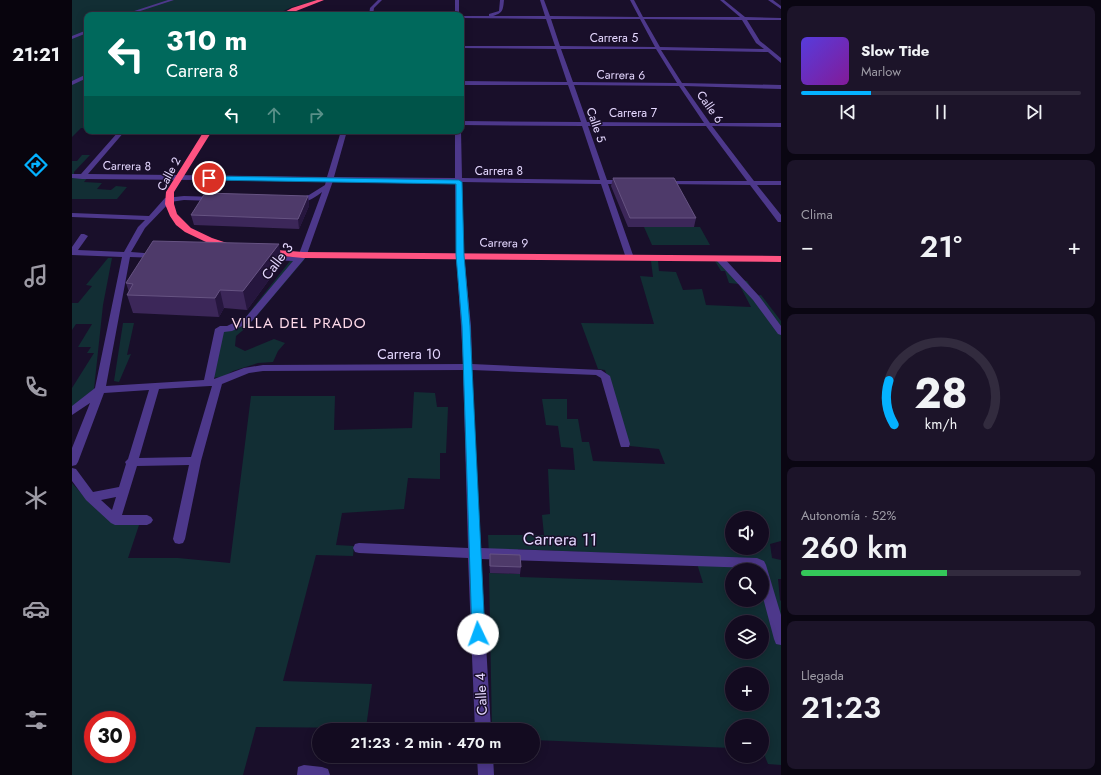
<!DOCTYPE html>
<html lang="es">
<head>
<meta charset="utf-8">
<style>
  body { margin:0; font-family:Jost,sans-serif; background:#1c1429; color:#f1f3f6; height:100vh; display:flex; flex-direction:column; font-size:15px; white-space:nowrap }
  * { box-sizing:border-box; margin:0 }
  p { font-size:13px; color:#9d9ba5 }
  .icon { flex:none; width:22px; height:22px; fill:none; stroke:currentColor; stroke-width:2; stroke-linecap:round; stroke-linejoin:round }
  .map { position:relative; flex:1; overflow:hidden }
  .panel { display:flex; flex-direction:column; gap:6px; padding:6px; background:#0a0612; width:320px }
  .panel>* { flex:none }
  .hud { position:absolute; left:12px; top:12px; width:380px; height:122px; border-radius:8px; box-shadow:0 2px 10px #0003,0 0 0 1px #322b3e; background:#00695c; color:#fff; overflow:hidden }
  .buttons { position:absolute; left:653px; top:511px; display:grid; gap:8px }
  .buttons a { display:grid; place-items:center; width:44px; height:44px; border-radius:50%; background:#130b20; box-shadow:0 2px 10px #0003,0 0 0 1px #322b3e; font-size:20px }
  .speed { position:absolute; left:12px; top:711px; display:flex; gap:8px; font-size:20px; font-weight:700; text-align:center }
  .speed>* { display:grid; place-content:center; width:52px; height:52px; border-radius:50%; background:#130b20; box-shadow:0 2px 10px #0003,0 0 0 1px #322b3e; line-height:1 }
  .speed .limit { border:6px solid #d22; background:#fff; color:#111 }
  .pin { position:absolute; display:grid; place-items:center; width:34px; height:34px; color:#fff; margin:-17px; border:2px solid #fff; border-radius:50%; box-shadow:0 1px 4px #0007 }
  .me { position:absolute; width:44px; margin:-22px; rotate:357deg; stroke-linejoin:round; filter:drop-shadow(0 0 3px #0008) }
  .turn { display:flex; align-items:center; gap:14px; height:84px; padding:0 16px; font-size:18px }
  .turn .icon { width:52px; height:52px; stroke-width:2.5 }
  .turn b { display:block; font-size:28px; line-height:34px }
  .lanes { display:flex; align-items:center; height:38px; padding:0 16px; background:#0003; justify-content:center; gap:20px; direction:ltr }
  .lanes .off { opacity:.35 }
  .big { font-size:30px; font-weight:600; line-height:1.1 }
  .panel .tile { flex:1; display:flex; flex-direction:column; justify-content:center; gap:6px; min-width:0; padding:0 14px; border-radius:8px; background:#1c1429 }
  .panel .dial { align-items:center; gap:0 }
  .dial svg { height:104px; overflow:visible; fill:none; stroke:#322b3e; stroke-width:7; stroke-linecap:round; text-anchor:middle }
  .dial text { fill:#f1f3f6; stroke:none }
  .song { display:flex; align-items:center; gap:12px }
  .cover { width:48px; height:48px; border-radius:6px; background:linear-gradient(135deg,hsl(250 70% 55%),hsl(290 70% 35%)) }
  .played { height:4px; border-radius:2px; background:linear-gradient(90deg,#04b2ff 25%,#322b3e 25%) }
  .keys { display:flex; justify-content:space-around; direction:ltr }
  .heat { display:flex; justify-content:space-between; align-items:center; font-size:22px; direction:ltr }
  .charge { height:6px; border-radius:3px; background:linear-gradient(90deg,#34c759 52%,#322b3e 0) }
  .trip { position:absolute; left:240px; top:723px; width:228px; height:40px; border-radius:20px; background:#130b20; box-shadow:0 2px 10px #0003,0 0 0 1px #322b3e; font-weight:600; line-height:40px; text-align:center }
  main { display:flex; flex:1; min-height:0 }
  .dock { display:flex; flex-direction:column; width:72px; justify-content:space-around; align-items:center; background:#08040d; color:#9d9ba5 }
  .dock .icon { width:28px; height:28px }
  .dock .selected { color:#04b2ff }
  .dock b { font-size:18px; color:#f1f3f6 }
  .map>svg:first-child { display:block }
</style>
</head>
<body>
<main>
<nav class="dock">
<b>21:21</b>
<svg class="icon selected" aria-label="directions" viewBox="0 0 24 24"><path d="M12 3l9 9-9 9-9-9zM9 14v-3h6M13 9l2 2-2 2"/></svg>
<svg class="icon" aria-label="music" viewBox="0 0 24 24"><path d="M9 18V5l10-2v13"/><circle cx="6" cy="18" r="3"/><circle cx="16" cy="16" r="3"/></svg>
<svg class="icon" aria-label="phone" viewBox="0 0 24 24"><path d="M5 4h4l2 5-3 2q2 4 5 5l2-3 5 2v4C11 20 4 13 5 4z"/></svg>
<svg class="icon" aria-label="climate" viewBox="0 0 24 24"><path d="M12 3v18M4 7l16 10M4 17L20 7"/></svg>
<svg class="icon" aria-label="car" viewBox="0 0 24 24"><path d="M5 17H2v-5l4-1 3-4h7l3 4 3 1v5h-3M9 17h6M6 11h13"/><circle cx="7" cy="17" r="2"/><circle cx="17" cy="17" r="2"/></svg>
<svg class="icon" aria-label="filters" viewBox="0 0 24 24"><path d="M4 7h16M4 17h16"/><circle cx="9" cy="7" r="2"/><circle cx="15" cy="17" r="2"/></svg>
</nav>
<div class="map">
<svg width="709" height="775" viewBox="0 0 709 775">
  <rect width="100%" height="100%" fill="#190f2a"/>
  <!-- green -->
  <path fill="#122e34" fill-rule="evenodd" d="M0 0H249L220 7 203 15H15V128H9L0 137Z
    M10 155H18L2 172V175L17 176 12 182 30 183 25 189 39 190 44 186 55 187 45 199H0V161H5Z
    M572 227H628L638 245H580Z
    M36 258H40L31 305 22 389 0 407V388L22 353H15L19 347H6L20 324H4L0 330V303H6L20 286 14 285Z
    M232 260 176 326 164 336 163 346 173 351 202 339 213 343 206 351 201 362 186 363 161 371 151 377 138 378 148 326 157 327 173 318 218 261Z
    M653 260 669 280 675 281 684 296 689 295 709 321V541L698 544 700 558 709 560V579H706L708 600 709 601V765L696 764 690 749V726H660V748L461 740V730H420L417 573 448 574V577L631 583 623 557 446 549V557L417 555 416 535H472L470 515 478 514 476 469 503 470 501 448 489 447 486 426 474 425 470 399H495V419H506L510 442H517L521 461 593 464 587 449 558 446 533 370 526 369 509 323 582 324 568 276 581 277 579 261H586L587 271 604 272 611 290 630 289 634 305 679 307 667 284 657 283 653 271H649L643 261ZM660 518H690V548H660ZM660 570H690V600H660ZM660 622H690V652H660ZM660 674H690V704H660Z
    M51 323H62L55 355 59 354 47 382 42 381Z
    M342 392 363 393 365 407H376L374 453H368V479L336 478 332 509 270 513 264 545 282 546 281 556 244 555 211 681 300 684 294 728 184 727 171 775H0V483L19 504 68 522 56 558H106L158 563 179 396H263L262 430 340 428ZM21 720H55V754H21Z"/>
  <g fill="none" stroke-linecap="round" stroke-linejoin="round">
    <!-- minor -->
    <path fill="#4d388b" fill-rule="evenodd" d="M96 0H102L56 15H50Z
      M306 0H310L302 8 301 15H297L298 8Z
      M383 0H387V15H383Z
      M428 0H432C431 10 431 13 421 16H473L468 0H472L478 16 567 17 558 0H562L571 17H668L648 0H652L673 17 709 18V20H675L688 41 709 58V63L696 52 589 50 610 83 709 85V89L612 86 638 123H709V127L640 126 682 181H709V185H685L709 215V222H706L678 185 591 184V182L593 181H675L634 126H516L535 180H553L556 182 553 184H536L562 258 558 260 554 258 529 184 390 182 392 255 399 326 400 364 529 370 538 376 558 444 557 447H549L548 444 529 378 524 375 400 370 408 548 685 558 692 561 694 565 709 615V645L704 644 702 639 690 594V570H684L683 568 409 559 419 730H403L396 558 287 553 283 552 281 548 283 544 287 543 396 548 391 370 191 371 177 373 150 384 129 461 113 539 111 543 107 544 103 543 101 539 117 465 65 466 50 515H75L79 517 81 520 79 523 75 525H43L39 523 14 500 0 481V468L4 469 21 492 47 487 54 464 53 462 56 459 77 390 32 393 6 462 4 465 0 466V448L18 403 0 415V406L23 388 50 257 0 255V247L9 234H12L16 236 6 250 52 252 66 227 73 220 0 217V213L77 216 93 198 112 196 145 197 146 199 142 201 112 200 98 202 73 228 59 252 85 254 89 256 85 258 58 257 34 386 132 380 143 329 148 326H155L174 317 221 261 197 260 193 258 194 256 225 257 227 254 250 192C243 198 228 207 219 200L237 195 253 185 254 181 10 179 0 178V174H9L47 131H53L16 174 255 177 269 131H275L262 177 383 178V131H389L390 178 528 180 510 126 389 125V121L509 122 496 85H389V81L495 82 484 49 389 48V46H483L474 19 389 18V16H417V14L427 11ZM479 19H568L583 47 488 46ZM572 19 670 20 684 43 692 49 588 47ZM489 49H584L605 83 501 82ZM502 85 607 86 632 123 515 122ZM261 181 383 182 384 255 389 326 391 364 191 365 172 368 142 379 152 332 160 331 180 321 234 257ZM138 386H140L119 457 67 458 87 389ZM44 497 40 510 29 500Z
      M696 0H701L709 6V9Z
      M212 12 275 14 277 15 210 14Z
      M15 30V33L0 39V36Z
      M15 74V78L0 85V81Z
      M645 257H651L687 296 709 326V335L706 334 681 300 645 261Z
      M405 756H421L422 775H406Z
      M232 765 250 767 256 769 258 775H225L226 767Z"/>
    <!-- highway -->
    <path fill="#ff5382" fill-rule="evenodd" d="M245 0H252L214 15H207L220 8Z
      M132 131H140L102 192V204L105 214 119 228 140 238 161 245 163 247 158 250 134 242 113 232 104 225 98 216 93 204 94 192Z
      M192 249 231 252 709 256V262L231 258 189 254 187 252Z"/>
  </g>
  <!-- wall -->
  <path fill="#3c2759" d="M541 178 624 218 622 227H556L539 186Z
    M236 196 237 206 227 229 122 225 119 215Z
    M210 262 175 310 152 308 147 317 61 313 55 295 57 292 54 283Z
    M418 554 449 567 448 574 418 573 417 561Z"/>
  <!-- shaded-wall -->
  <path fill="#26163e" d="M236 196 237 206 227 229 226 219Z
    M207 244 210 262 175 310 171 291Z
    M148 290 152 308 147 317 143 298Z"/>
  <!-- building -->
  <path fill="#4e3a6a" stroke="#665382" d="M541 178H602L624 218H558Z
    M133 193 236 196 226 219 119 215Z
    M81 241 207 244 171 291 148 290 143 298 55 295 61 284 54 283Z
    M418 554 448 555 449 567 418 566Z"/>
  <!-- route -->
  <path fill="#04b2ff" stroke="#0374a6" d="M137 176 387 180 390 182 392 255 398 326 413 634 411 638 406 640 402 638 400 634 390 326 384 255V184L134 180V178Z"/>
  <g text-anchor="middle" stroke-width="3" stroke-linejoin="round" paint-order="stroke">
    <!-- far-street labels -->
    <g font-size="12" fill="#e5d8ff" stroke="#190f2a">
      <text x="542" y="42">Carrera 5</text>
      <text transform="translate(549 75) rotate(1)" y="4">Carrera 6</text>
      <text transform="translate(638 107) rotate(55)" y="4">Calle 6</text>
      <text x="561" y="117">Carrera 7</text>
      <text transform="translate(524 125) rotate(71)" y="4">Calle 5</text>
      <text transform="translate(55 166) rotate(1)" y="4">Carrera 8</text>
      <text x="427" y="175">Carrera 8</text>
      <text transform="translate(97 174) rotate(-62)" y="4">Calle 2</text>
      <text transform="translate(432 243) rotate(1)" y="4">Carrera 9</text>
    </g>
    <!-- street labels -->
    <g font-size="14" fill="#e5d8ff" stroke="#190f2a">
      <text transform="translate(205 261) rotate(-53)" y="5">Calle 3</text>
      <text x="337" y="359">Carrera 10</text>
      <text transform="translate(409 694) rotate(-93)" y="5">Calle 4</text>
    </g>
    <!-- neighbourhood labels -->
    <g font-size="15" letter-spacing="1" fill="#ffdaea" stroke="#190f2a">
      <text x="227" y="328">VILLA DEL PRADO</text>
    </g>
    <!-- near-street labels -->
    <g font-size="17" fill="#e5d8ff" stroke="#190f2a">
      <text transform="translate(488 539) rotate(1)" y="6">Carrera 11</text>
    </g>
  </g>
</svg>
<div class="buttons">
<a><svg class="icon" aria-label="sound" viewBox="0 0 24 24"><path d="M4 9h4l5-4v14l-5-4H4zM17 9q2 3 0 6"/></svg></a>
<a><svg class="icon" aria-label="search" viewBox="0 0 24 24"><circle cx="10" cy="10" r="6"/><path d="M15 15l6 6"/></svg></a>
<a><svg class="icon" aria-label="layers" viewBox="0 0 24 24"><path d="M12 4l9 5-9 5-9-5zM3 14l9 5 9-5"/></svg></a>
<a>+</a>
<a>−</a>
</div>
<div class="speed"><div class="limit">30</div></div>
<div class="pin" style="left:137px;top:178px;background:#d93025"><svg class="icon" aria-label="arrive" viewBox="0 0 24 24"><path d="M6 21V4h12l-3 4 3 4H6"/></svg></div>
<svg class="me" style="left:406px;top:634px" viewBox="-20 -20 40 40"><circle r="19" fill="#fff"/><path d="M0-13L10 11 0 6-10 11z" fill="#04b2ff"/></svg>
<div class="trip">21:23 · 2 min · 470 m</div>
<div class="hud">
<div class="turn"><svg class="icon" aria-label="left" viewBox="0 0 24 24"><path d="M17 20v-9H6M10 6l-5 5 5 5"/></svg><div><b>310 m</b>Carrera 8</div></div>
<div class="lanes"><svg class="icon" aria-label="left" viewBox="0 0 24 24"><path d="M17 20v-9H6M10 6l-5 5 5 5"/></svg><svg class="icon off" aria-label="ahead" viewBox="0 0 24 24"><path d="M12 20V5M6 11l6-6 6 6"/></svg><svg class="icon off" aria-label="right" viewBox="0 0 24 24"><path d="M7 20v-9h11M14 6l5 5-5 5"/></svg></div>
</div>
</div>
<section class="panel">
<div class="tile">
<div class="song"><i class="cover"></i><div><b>Slow Tide</b><p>Marlow</p></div></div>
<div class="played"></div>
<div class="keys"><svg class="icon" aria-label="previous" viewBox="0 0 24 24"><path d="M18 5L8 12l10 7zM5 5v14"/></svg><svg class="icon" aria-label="pause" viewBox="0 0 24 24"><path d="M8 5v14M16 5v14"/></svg><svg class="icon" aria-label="next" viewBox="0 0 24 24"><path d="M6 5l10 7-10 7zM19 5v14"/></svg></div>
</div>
<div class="tile"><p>Clima</p>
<div class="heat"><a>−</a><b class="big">21°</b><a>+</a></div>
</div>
<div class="tile dial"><svg viewBox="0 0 100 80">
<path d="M14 69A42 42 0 1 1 86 69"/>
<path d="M14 69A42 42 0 0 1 10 35" stroke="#04b2ff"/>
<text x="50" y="56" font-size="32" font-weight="700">28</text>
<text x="50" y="72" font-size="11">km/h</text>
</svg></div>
<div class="tile"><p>Autonomía · 52%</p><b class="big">260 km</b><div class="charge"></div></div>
<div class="tile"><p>Llegada</p><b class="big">21:23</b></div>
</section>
</main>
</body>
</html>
